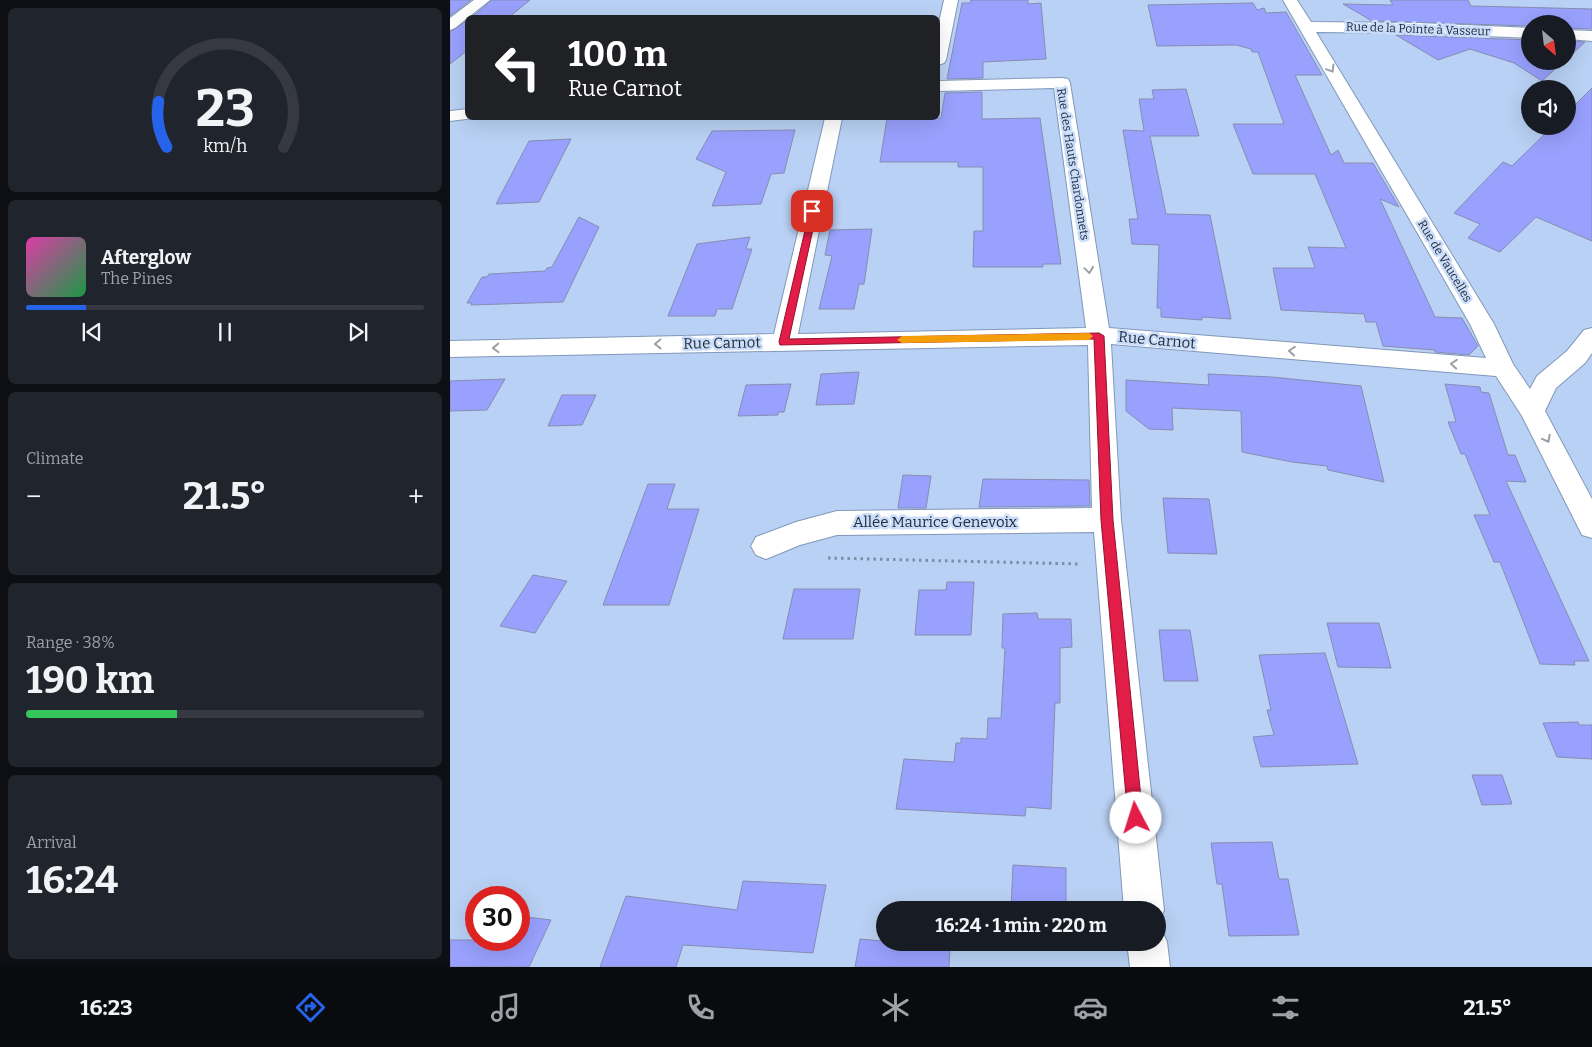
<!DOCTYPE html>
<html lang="en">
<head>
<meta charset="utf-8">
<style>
  body { margin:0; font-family:Bitter,serif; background:#20242c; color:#f1f3f6; height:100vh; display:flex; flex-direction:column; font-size:19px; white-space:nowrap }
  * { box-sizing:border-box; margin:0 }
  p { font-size:16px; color:#9ea1a6 }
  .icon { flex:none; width:28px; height:28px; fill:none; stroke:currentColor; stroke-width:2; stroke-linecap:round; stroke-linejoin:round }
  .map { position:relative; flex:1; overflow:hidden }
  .side { display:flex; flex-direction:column; gap:8px; padding:8px; background:#0d0f14; width:450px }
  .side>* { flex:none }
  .hud { position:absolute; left:15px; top:15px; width:475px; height:105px; border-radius:8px; box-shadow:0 5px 20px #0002; background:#202124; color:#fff; overflow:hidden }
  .needle { width:32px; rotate:152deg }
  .fabs { position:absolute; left:1071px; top:15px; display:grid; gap:10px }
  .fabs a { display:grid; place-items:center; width:55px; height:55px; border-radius:50%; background:#171b24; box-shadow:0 5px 20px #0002; font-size:25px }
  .speed { position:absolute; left:15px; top:886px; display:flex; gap:10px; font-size:25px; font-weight:700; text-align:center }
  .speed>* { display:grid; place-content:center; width:65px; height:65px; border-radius:50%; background:#171b24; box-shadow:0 5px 20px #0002; line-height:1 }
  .speed .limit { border:8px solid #d22; background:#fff; color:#111 }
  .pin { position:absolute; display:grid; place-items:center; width:42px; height:42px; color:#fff; margin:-21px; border-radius:10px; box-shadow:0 2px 8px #0006 }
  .me { position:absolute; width:55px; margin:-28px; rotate:355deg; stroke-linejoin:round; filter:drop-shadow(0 0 4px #0008) }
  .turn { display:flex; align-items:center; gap:18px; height:105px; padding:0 20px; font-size:22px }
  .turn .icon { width:65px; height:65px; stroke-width:2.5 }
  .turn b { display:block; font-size:35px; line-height:42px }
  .big { font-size:38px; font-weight:700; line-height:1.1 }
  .side .tile { flex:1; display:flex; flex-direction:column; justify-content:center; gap:8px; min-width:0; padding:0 18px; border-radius:8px; background:#20242c }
  .side .dial { align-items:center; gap:0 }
  .dial svg { height:130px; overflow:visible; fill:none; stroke:#363941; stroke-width:7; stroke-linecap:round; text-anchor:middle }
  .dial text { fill:#f1f3f6; stroke:none }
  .song { display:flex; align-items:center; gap:15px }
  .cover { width:60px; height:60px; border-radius:8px; background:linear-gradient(135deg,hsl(320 70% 55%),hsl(140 70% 35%)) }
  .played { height:5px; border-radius:2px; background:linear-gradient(90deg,#2563eb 15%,#363941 15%) }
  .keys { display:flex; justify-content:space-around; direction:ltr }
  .heat { display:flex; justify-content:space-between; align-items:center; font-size:28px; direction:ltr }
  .charge { height:8px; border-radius:4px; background:linear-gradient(90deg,#34c759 38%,#363941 0) }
  .trip { position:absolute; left:426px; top:901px; width:290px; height:50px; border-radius:25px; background:#171b24; box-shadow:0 5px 20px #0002; font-weight:700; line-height:50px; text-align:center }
  .dock { display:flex; height:80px; justify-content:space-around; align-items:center; background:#090b0e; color:#9ea1a6 }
  .dock .icon { width:35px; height:35px }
  .dock .on { color:#2563eb }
  .dock b { font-size:22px; color:#f1f3f6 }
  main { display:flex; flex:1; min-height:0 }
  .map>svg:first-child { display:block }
</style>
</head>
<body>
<main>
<section class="side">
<div class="tile dial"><svg viewBox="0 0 100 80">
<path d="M14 69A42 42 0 1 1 86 69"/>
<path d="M14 69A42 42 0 0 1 9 41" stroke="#2563eb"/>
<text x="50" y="56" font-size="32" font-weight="700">23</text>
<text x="50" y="72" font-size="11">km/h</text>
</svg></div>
<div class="tile">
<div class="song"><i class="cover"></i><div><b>Afterglow</b><p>The Pines</p></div></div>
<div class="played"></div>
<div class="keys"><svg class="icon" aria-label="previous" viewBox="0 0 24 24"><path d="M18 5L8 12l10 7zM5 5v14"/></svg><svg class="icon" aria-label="pause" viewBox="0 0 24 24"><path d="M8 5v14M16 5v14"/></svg><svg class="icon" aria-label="next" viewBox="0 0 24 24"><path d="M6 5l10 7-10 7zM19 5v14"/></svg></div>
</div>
<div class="tile"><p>Climate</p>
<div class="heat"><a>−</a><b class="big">21.5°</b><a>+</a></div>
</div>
<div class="tile"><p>Range · 38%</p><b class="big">190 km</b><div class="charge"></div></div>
<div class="tile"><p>Arrival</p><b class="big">16:24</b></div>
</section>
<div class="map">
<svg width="1142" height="967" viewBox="0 0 1142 967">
  <rect width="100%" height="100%" fill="#b9d1f4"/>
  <!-- building -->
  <path fill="#98a1fd" stroke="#878cb2" d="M0 0H21L0 16Z
    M42 0H80L58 18H21Z
    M521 0H578V4L591 3 596 59 533 62V78L497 79 512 3H520Z
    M940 0H1018L1021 6 1142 9V29L1118 28V24H1080V26L922 21 893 4 943 5Z
    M803 3 807 10 814 8 816 13 836 12 872 75H845L881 155 888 150 894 163H923L949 207 930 199 985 317 1012 318 1028 346 1019 355 985 352V350L933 346 926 322H916L914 314 831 310 823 268H865L858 247 896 248 865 174H803L783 124H834L808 52H802L801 49 786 45 707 46 698 5Z
    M18 20V50L0 64V32Z
    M946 35 1080 40V61H1114L1092 81 1064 63 1020 49 988 60Z
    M1118 41 1135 42 1118 58Z
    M1142 88V241L1086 217 1050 252 1018 238 1030 224 1004 213 1053 162 1062 166 1103 126H1118V112Z
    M736 89 749 136H700L716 214 760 215 781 319 752 317V320L711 317V308H707L709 245 682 244 679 219H688L673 130 694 131 689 99H704L702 90Z
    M532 92V119L590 118 611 264H593V267H523L524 231H533V167H508V162H430L437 118H491L495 93Z
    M345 130 334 173 321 174 311 204 262 206 276 172 246 159 262 131Z
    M121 139 89 202 46 204 79 141Z
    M129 217 149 227 113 302 21 305 22 303H17L32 277H37L39 274 95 271 97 268 102 267Z
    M422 229 414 284H409L404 309H369L382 256 375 255 380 230Z
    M300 237 296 249H302L282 309H267L265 316H218L247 244Z
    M409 372 404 404 366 405 371 374Z
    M758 374 822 377 911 386 934 482 878 470 877 466 842 462 792 452 791 411 722 408 723 430 699 429 676 411V380L759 385Z
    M55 379 37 410 0 411V381Z
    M341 384 334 412H328V415L288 416 296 385Z
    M995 384 1030 387 1031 392 1039 393 1058 455H1065L1076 482 1056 481 1139 661H1124L1125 665 1090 664 1050 562H1044L1024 515H1040L1015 454H1011L998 422H1006Z
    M112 395H146L132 425 98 426Z
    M453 475 481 476 476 508H448Z
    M533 479 639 480 640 506 529 507Z
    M198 484H225L217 509H249L219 605H153Z
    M713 498 759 499 767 554 718 553Z
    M83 575 117 581 85 633 50 626Z
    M497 582H524L521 635H465L469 590H496Z
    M344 589H410L403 639H333Z
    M587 613 588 619H621L622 647 610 648V703H605L601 809 576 807 575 816 446 809 454 759 504 762 506 743H511V738L537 739 538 718H551L555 648H552L553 614Z
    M877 623H929L941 668 888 667Z
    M709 630H740L748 681H714Z
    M875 653 908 764 811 767 803 737 824 735 817 710H821L809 655Z
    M1128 722 1129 725H1142V759L1107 757 1093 723Z
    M1022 775H1052L1062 804 1032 805Z
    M822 842 829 879H838L849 935 779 936 772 884H767L761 843Z
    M563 865 616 868V910H561Z
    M293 881 376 885 363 953 233 945 226 967H150L176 896 287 910Z
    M69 916 101 920 79 967H0V940H69Z
    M410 939 500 947 499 967H405Z"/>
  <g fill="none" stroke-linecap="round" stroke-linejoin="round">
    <defs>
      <path id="minor" d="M24 0H40L5 28 0 30V18Z
        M494 0H508L496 60 494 63 488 65V27Z
        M833 0H847L861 22 968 23 1080 28V38L968 33 866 32 1044 324 1063 364 1080 389 1087 376 1117 351 1134 330 1142 328V353L1135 363 1106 388 1095 411 1142 499V538L1132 535 1072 416 1046 376 661 344 671 520 714 910 708 924V910H674L644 532 387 535 350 545 316 559 306 555 301 546 306 537 346 522 387 511 642 508 638 345 0 357V341L324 334 375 118H392L348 334 636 328 604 88 488 91V81L612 78 618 79 620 83 659 328 1036 358 1020 324Z
        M1118 30 1142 31V41L1118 39Z
        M18 109V118H24L0 121V111Z
        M708 926 711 928 717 942 720 967H680L677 942H708Z"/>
    </defs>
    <!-- minor casing -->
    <use href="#minor" stroke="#8198b9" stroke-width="2"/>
    <!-- path -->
    <path stroke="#7b8da8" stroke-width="3" stroke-dasharray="2.5 4" stroke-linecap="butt" d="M378 558 629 564"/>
    <!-- minor -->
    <use href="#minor" fill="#fff" fill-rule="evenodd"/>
  </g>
  <!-- one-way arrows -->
  <defs><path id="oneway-chevron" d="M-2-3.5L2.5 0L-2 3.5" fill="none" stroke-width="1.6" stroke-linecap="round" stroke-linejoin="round" transform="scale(1.25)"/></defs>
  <g stroke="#9ca0a6">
    <use href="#oneway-chevron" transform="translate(881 69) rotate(59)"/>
    <use href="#oneway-chevron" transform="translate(639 270) rotate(82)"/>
    <use href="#oneway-chevron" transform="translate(208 344) rotate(179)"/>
    <use href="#oneway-chevron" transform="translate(46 348) rotate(178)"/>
    <use href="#oneway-chevron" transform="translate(842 351) rotate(-175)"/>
    <use href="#oneway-chevron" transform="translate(1004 364) rotate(-175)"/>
    <use href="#oneway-chevron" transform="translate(1097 439) rotate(62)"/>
  </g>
  <!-- route -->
  <path fill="#e11d48" stroke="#92132f" d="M360 209 367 211 339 339 649 333 654 336 663 520 693 818 691 823 686 825 680 823 678 818 651 520 644 339 330 345 329 342Z"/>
  <!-- slow -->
  <path fill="#f59e0b" d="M639 333 643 336 639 340 452 343 447 340 452 336Z"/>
  <g text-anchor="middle" stroke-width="5" stroke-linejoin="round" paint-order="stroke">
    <!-- far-street labels -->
    <g font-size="12" fill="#232c3a" stroke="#caddfa">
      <text transform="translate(968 29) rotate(2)" y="4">Rue de la Pointe à Vasseur</text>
      <text transform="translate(623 164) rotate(81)" y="4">Rue des Hauts Chardonnets</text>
      <text transform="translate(995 261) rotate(59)" y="4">Rue de Vaucelles</text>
    </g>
    <!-- street labels -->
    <g font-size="15" fill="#232c3a" stroke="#caddfa">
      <text transform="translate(707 340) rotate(5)" y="5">Rue Carnot</text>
      <text transform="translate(272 343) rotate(-1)" y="5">Rue Carnot</text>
      <text x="485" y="527">Allée Maurice Genevoix</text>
    </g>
  </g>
</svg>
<div class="fabs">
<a><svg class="needle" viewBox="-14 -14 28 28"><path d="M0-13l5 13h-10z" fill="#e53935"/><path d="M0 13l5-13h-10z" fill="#9ea1a6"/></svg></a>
<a><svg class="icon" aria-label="sound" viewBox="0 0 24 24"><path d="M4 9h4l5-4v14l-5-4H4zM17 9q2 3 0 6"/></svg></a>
</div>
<div class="speed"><div class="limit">30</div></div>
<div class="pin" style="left:362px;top:211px;background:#d93025"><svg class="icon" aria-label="arrive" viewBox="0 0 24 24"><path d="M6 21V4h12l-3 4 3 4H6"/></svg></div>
<svg class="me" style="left:686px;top:818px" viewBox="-20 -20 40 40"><circle r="19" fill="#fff"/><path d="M0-13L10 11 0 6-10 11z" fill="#e11d48"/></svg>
<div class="trip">16:24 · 1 min · 220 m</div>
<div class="hud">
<div class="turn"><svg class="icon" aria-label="left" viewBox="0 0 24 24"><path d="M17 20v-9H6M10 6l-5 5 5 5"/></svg><div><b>100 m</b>Rue Carnot</div></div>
</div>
</div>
</main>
<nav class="dock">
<b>16:23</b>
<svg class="icon on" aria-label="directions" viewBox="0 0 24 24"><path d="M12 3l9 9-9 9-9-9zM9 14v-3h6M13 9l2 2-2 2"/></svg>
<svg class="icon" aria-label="music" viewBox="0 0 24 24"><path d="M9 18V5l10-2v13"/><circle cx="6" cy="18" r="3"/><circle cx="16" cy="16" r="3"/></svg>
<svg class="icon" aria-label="phone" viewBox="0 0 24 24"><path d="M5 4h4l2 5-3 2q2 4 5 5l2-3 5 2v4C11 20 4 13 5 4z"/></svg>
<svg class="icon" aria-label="climate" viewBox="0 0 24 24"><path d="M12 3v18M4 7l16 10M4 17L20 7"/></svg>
<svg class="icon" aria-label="car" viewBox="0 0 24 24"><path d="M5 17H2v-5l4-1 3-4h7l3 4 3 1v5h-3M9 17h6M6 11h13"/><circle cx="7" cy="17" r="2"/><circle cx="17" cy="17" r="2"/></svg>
<svg class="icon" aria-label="filters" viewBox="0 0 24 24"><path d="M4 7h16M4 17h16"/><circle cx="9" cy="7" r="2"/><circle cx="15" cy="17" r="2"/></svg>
<b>21.5°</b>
</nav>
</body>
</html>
